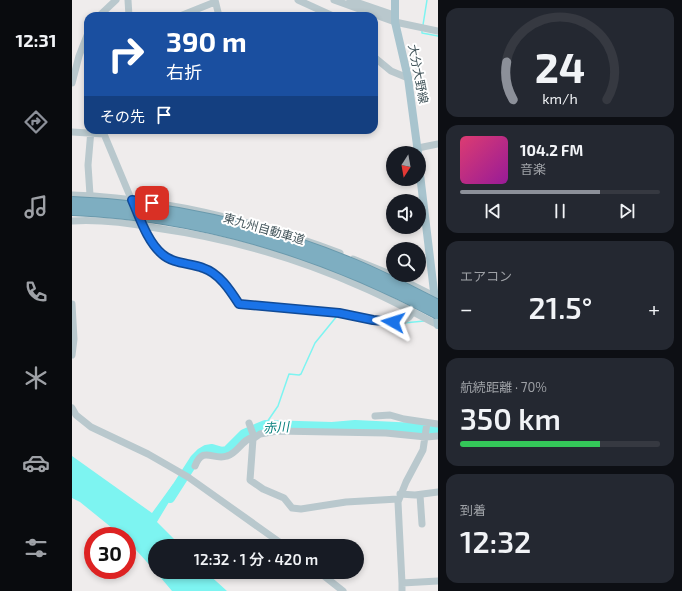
<!DOCTYPE html>
<html lang="ja">
<head>
<meta charset="utf-8">
<style>
  body { margin:0; font-family:"Exo 2","Noto Sans JP",sans-serif; background:#242831; color:#f1f3f6; height:100vh; display:flex; flex-direction:column; font-size:15px; white-space:nowrap }
  * { box-sizing:border-box; margin:0 }
  p { font-size:13px; color:#9ea1a6 }
  .icon { flex:none; width:22px; height:22px; fill:none; stroke:currentColor; stroke-width:2; stroke-linecap:round; stroke-linejoin:round }
  .map { position:relative; flex:1; overflow:hidden }
  .sheet { display:flex; flex-direction:column; gap:8px; padding:8px; background:#0d0f14; width:244px }
  .sheet>* { flex:none }
  .hud { position:absolute; left:12px; top:12px; width:294px; height:122px; border-radius:12px; box-shadow:0 2px 6px #0003; background:#1a4fa0; color:#fff; overflow:hidden }
  .needle { width:26px; rotate:191deg }
  .tools { position:absolute; left:314px; top:146px; display:grid; gap:8px }
  .tools a { display:grid; place-items:center; width:40px; height:40px; border-radius:50%; background:#171b24; box-shadow:0 2px 6px #0003; font-size:20px }
  .speed { position:absolute; left:12px; top:527px; display:flex; gap:8px; font-size:20px; font-weight:700; text-align:center }
  .speed>* { display:grid; place-content:center; width:52px; height:52px; border-radius:50%; background:#171b24; box-shadow:0 2px 6px #0003; line-height:1 }
  .speed .limit { border:6px solid #d22; background:#fff; color:#111 }
  .pin { position:absolute; display:grid; place-items:center; width:34px; height:34px; color:#fff; margin:-17px; border-radius:8px; box-shadow:0 2px 6px #0006 }
  .me { position:absolute; width:44px; margin:-22px; rotate:276deg; stroke-linejoin:round; filter:drop-shadow(0 0 3px #0008) }
  .turn { display:flex; align-items:center; gap:14px; height:84px; padding:0 16px; font-size:18px }
  .turn .icon { width:52px; height:52px; stroke-width:2.5 }
  .turn b { display:block; font-size:28px; line-height:34px }
  .then { display:flex; align-items:center; height:38px; padding:0 16px; background:#0003; gap:8px; font-size:15px }
  .big { font-size:30px; font-weight:600; line-height:1.1 }
  .sheet .card { flex:1; display:flex; flex-direction:column; justify-content:center; gap:6px; min-width:0; padding:0 14px; border-radius:12px; background:#242831 }
  .sheet .dial { align-items:center; gap:0 }
  .dial svg { height:104px; overflow:visible; fill:none; stroke:#363941; stroke-width:7; stroke-linecap:round; text-anchor:middle }
  .dial text { fill:#f1f3f6; stroke:none }
  .song { display:flex; align-items:center; gap:12px }
  .cover { width:48px; height:48px; border-radius:6px; background:linear-gradient(135deg,hsl(340 70% 55%),hsl(300 70% 35%)) }
  .played { height:4px; border-radius:2px; background:linear-gradient(90deg,#8c9099 70%,#363941 70%) }
  .keys { display:flex; justify-content:space-around; direction:ltr }
  .heat { display:flex; justify-content:space-between; align-items:center; font-size:22px; direction:ltr }
  .charge { height:6px; border-radius:3px; background:linear-gradient(90deg,#34c759 70%,#363941 0) }
  .trip { position:absolute; left:76px; top:539px; width:216px; height:40px; border-radius:20px; background:#171b24; box-shadow:0 2px 6px #0003; font-weight:600; line-height:40px; text-align:center }
  main { display:flex; flex:1; min-height:0 }
  .tabs { display:flex; flex-direction:column; width:72px; justify-content:space-around; align-items:center; background:#090b0e; color:#9ea1a6 }
  .tabs .icon { width:28px; height:28px }
  .tabs .active { color:#8c9099 }
  .tabs b { font-size:18px; color:#f1f3f6 }
  .map>svg:first-child { display:block }
</style>
</head>
<body>
<main>
<nav class="tabs">
<b>12:31</b>
<svg class="icon active" aria-label="directions" viewBox="0 0 24 24"><path d="M12 3l9 9-9 9-9-9zM9 14v-3h6M13 9l2 2-2 2"/></svg>
<svg class="icon" aria-label="music" viewBox="0 0 24 24"><path d="M9 18V5l10-2v13"/><circle cx="6" cy="18" r="3"/><circle cx="16" cy="16" r="3"/></svg>
<svg class="icon" aria-label="phone" viewBox="0 0 24 24"><path d="M5 4h4l2 5-3 2q2 4 5 5l2-3 5 2v4C11 20 4 13 5 4z"/></svg>
<svg class="icon" aria-label="climate" viewBox="0 0 24 24"><path d="M12 3v18M4 7l16 10M4 17L20 7"/></svg>
<svg class="icon" aria-label="car" viewBox="0 0 24 24"><path d="M5 17H2v-5l4-1 3-4h7l3 4 3 1v5h-3M9 17h6M6 11h13"/><circle cx="7" cy="17" r="2"/><circle cx="17" cy="17" r="2"/></svg>
<svg class="icon" aria-label="filters" viewBox="0 0 24 24"><path d="M4 7h16M4 17h16"/><circle cx="9" cy="7" r="2"/><circle cx="15" cy="17" r="2"/></svg>
</nav>
<div class="map">
<svg width="366" height="591" viewBox="0 0 366 591">
  <rect width="100%" height="100%" fill="#efecec"/>
  <!-- water -->
  <path fill="#7df4f1" d="M0 456 80 513 101 484 106 487 85 522 109 546H83V571L55 540V536H50L8 502 0 498Z
    M84 572H134L155 591H100Z"/>
  <g fill="none" stroke-linecap="round" stroke-linejoin="round">
    <!-- stream -->
    <path stroke="#7df4f1" stroke-width="1.5" d="M351 25 355 0
      M350 29V33L366 36
      M332 323 352 321
      M193 425 206 406 217 374 227 375 229 374 243 343 265 316"/>
    <!-- river -->
    <path stroke="#7df4f1" stroke-width="10" d="M98 498 123 459 129 453 134 450 140 449 150 452 155 451 172 434 193 425 260 427 283 425 366 429"/>
    <!-- minor -->
    <path stroke="#b9c8cd" stroke-width="7" d="M56 0 57 16
      M143 0 147 16
      M226 0 261 16
      M262 0 323 22 366 31
      M278 0 322 15
      M27 16 44 0
      M108 16 143 2
      M302 57 319 71 336 78
      M0 83 7 56 16 33
      M0 132 32 134 60 201 83 247 91 256 97 259 131 268 139 272 152 283 167 304 267 313 316 322 331 321 337 317 341 312
      M346 148 366 144
      M0 195C91 198 183 221 268 253
      M18 195 16 165 19 130
      M0 221C28 219 57 223 84 228 155 238 225 258 290 287 316 298 341 312 366 325
      M281 259 318 274 366 298
      M0 304 2 339 0 355
      M0 408 4 415 19 427 76 454 116 477 213 546
      M303 416 318 415 332 419 366 424
      M123 466C131 445 141 461 155 456 166 453 170 439 182 437L177 423
      M328 494 343 495 366 492
      M348 495 350 524
      M326 499 274 502 229 509 220 508 212 498 191 489 178 480 181 439 188 434 205 431 314 433 354 437 366 436
      M247 572 271 591
      M330 583 326 502 334 482 351 450 355 423
      M330 591V583L366 581"/>
    <!-- major -->
    <path stroke="#a8c4ce" stroke-width="8" d="M323 0V22L336 78 346 153
      M347 166 366 325"/>
    <defs>
      <path id="highway-bridge" d="M0 202C93 205 189 226 276 262 307 274 336 290 366 305
        M0 210C130 215 252 253 366 314"/>
    </defs>
    <!-- highway-bridge casing -->
    <use href="#highway-bridge" stroke="#6a99ac" stroke-width="12" stroke-linecap="butt"/>
    <!-- highway-bridge -->
    <use href="#highway-bridge" stroke="#7eaec1" stroke-width="10"/>
  </g>
  <g fill="none" stroke-linecap="round" stroke-linejoin="round">
    <defs>
      <path id="route" d="M80 203 60 200C68 218 75 241 90 254 101 264 118 263 131 268 147 273 158 290 167 304L267 313 301 320 321 322"/>
    </defs>
    <!-- route casing -->
    <use href="#route" stroke="#114b97" stroke-width="10"/>
    <!-- route -->
    <use href="#route" stroke="#1a73e8" stroke-width="7"/>
  </g>
  <g text-anchor="middle" stroke-width="4" stroke-linejoin="round" paint-order="stroke">
    <!-- street labels -->
    <g font-size="12" fill="#43555b" stroke="#fff">
      <text transform="translate(346 74) rotate(79)" y="4">大分大野線</text>
      <text transform="translate(192 229) rotate(16)" y="4">東九州自動車道</text>
    </g>
    <!-- water labels -->
    <g font-size="13" font-style="italic" fill="#05817e" stroke="#fff">
      <text transform="translate(204 427) rotate(-3)" y="5">赤川</text>
    </g>
  </g>
</svg>
<div class="tools">
<a><svg class="needle" viewBox="-14 -14 28 28"><path d="M0-13l5 13h-10z" fill="#e53935"/><path d="M0 13l5-13h-10z" fill="#9ea1a6"/></svg></a>
<a><svg class="icon" aria-label="sound" viewBox="0 0 24 24"><path d="M4 9h4l5-4v14l-5-4H4zM17 9q2 3 0 6"/></svg></a>
<a><svg class="icon" aria-label="search" viewBox="0 0 24 24"><circle cx="10" cy="10" r="6"/><path d="M15 15l6 6"/></svg></a>
</div>
<div class="speed"><div class="limit">30</div></div>
<div class="pin" style="left:80px;top:203px;background:#d93025"><svg class="icon" aria-label="arrive" viewBox="0 0 24 24"><path d="M6 21V4h12l-3 4 3 4H6"/></svg></div>
<svg class="me" style="left:321px;top:322px" viewBox="-20 -20 40 40"><path d="M0-17L14 15 0 8-14 15z" fill="#1a73e8" stroke="#fff" stroke-width="4"/></svg>
<div class="trip">12:32 · 1 分 · 420 m</div>
<div class="hud">
<div class="turn"><svg class="icon" aria-label="right" viewBox="0 0 24 24"><path d="M7 20v-9h11M14 6l5 5-5 5"/></svg><div><b>390 m</b>右折</div></div>
<div class="then">その先<svg class="icon" aria-label="arrive" viewBox="0 0 24 24"><path d="M6 21V4h12l-3 4 3 4H6"/></svg></div>
</div>
</div>
<section class="sheet">
<div class="card dial"><svg viewBox="0 0 100 80">
<path d="M14 69A42 42 0 1 1 86 69"/>
<path d="M14 69A42 42 0 0 1 9 40" stroke="#8c9099"/>
<text x="50" y="56" font-size="32" font-weight="700">24</text>
<text x="50" y="72" font-size="11">km/h</text>
</svg></div>
<div class="card">
<div class="song"><i class="cover"></i><div><b>104.2 FM</b><p>音楽</p></div></div>
<div class="played"></div>
<div class="keys"><svg class="icon" aria-label="previous" viewBox="0 0 24 24"><path d="M18 5L8 12l10 7zM5 5v14"/></svg><svg class="icon" aria-label="pause" viewBox="0 0 24 24"><path d="M8 5v14M16 5v14"/></svg><svg class="icon" aria-label="next" viewBox="0 0 24 24"><path d="M6 5l10 7-10 7zM19 5v14"/></svg></div>
</div>
<div class="card"><p>エアコン</p>
<div class="heat"><a>−</a><b class="big">21.5°</b><a>+</a></div>
</div>
<div class="card"><p>航続距離 · 70%</p><b class="big">350 km</b><div class="charge"></div></div>
<div class="card"><p>到着</p><b class="big">12:32</b></div>
</section>
</main>
</body>
</html>
